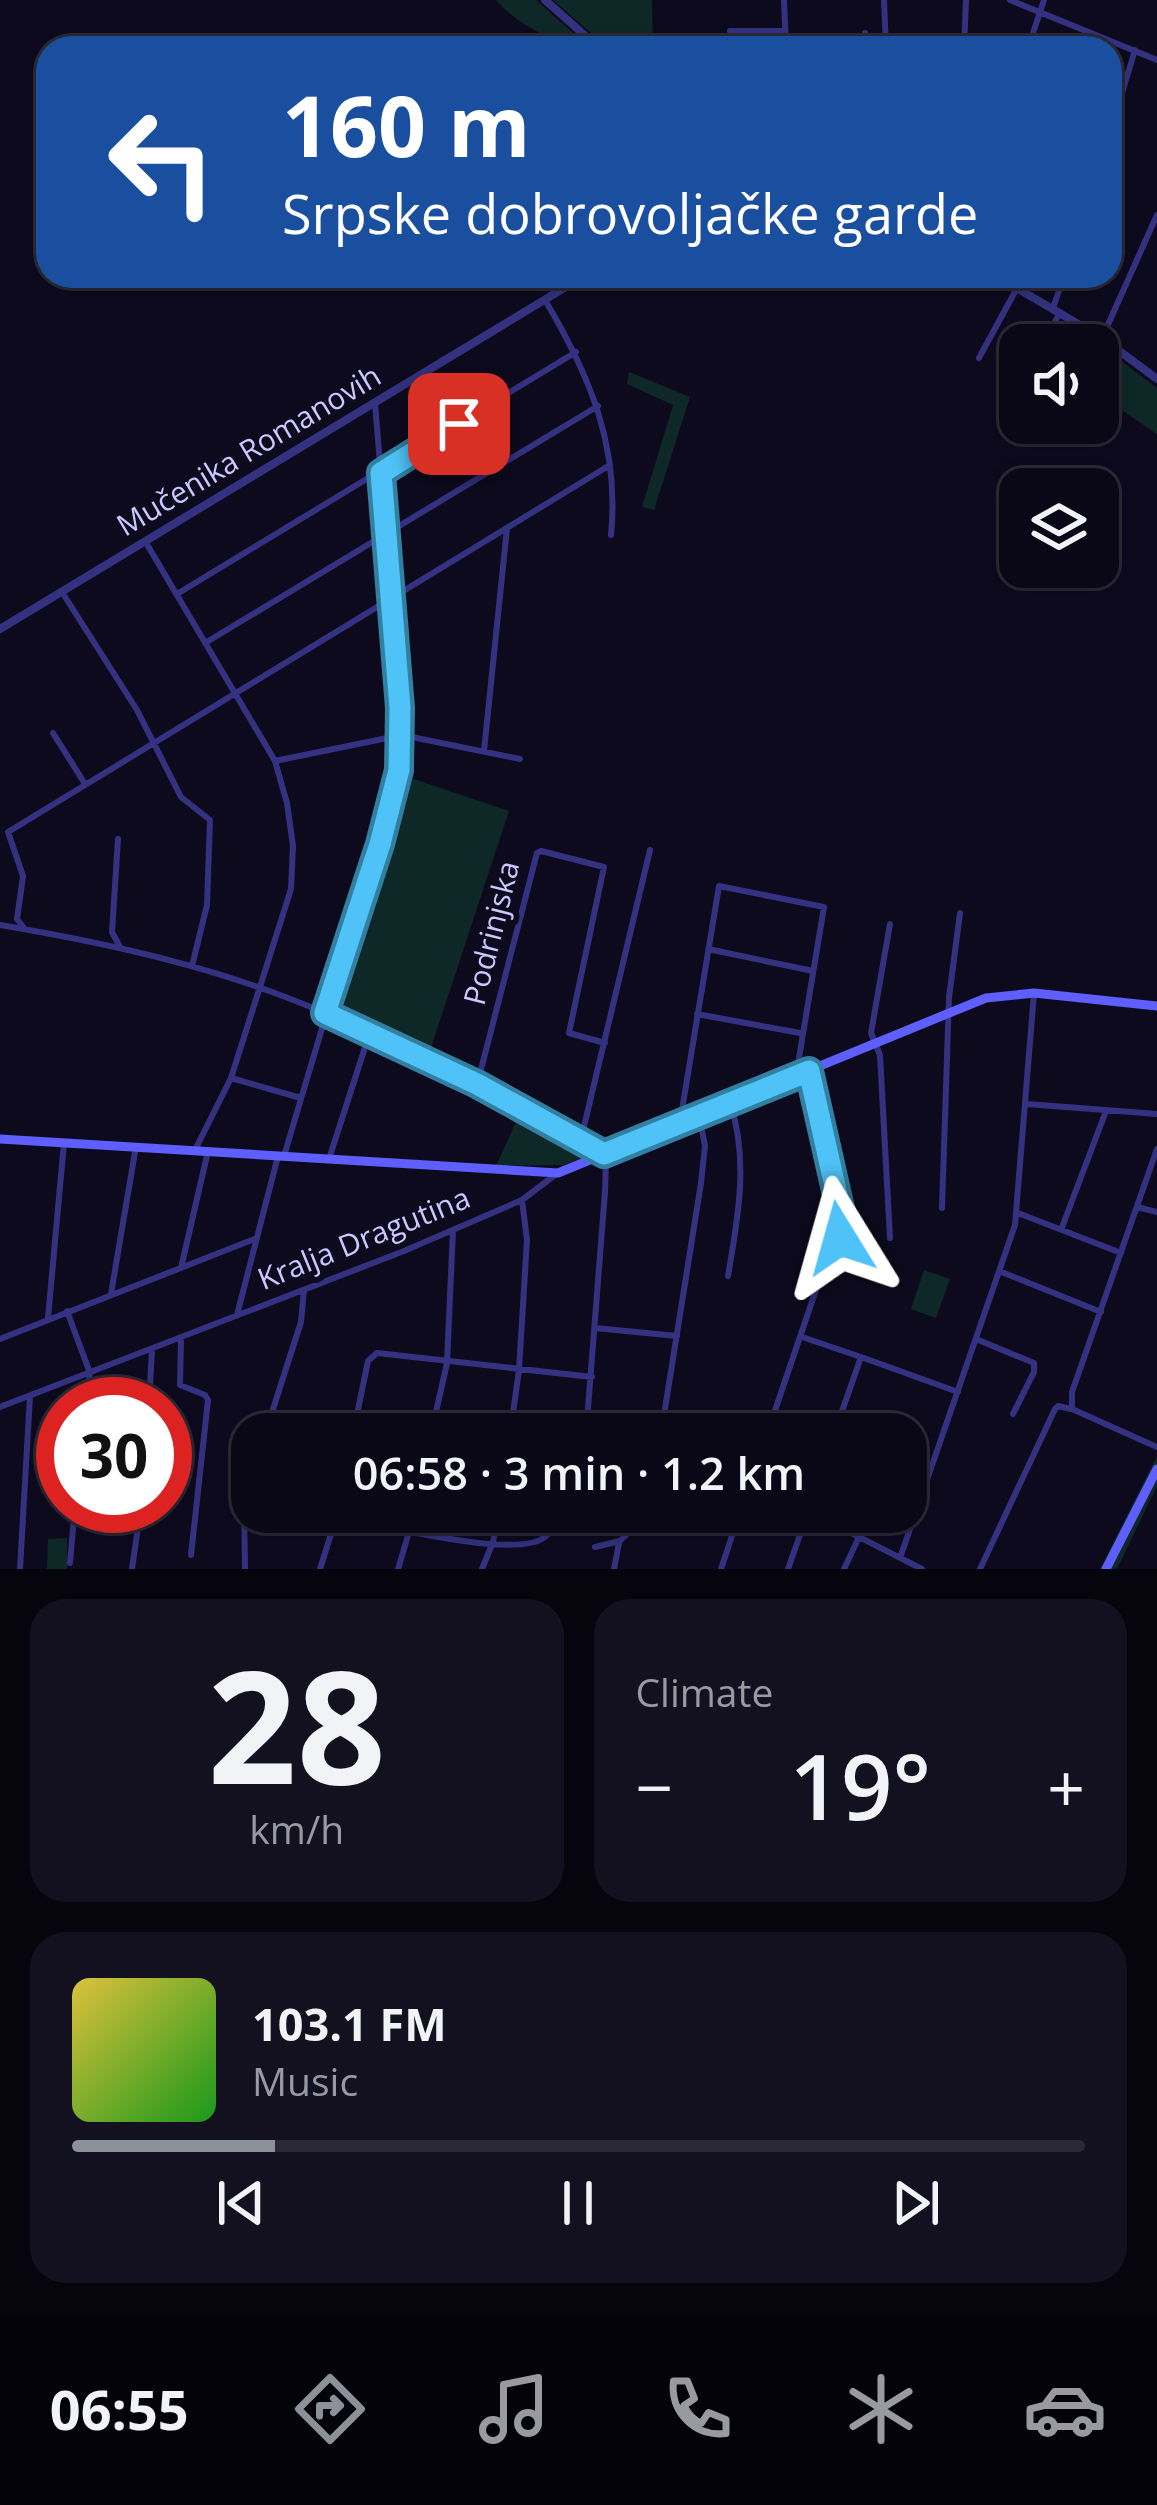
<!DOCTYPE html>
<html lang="en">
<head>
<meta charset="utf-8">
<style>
  body { margin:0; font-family:"Open Sans",sans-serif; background:#13111f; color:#f1f3f6; height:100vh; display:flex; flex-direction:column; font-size:45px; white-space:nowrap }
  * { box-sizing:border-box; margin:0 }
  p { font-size:39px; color:#999aa1 }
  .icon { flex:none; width:66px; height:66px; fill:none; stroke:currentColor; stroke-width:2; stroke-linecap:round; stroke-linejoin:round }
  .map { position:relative; height:1569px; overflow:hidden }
  .drawer { display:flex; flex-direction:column; gap:30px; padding:30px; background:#06040c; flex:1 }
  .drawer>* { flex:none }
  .top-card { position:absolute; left:36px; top:36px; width:1086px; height:252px; border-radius:36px; box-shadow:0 6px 18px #0003,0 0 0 3px #2a2935; background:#1a4fa0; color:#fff; overflow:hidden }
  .buttons { position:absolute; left:999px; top:324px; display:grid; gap:24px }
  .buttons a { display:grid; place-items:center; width:120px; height:120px; border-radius:24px; background:#0a0816; box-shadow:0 6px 18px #0003,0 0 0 3px #2a2935; font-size:60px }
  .speed { position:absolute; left:36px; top:1377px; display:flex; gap:24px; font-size:60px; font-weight:700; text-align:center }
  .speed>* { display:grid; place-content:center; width:156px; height:156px; border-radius:50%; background:#0a0816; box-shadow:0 6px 18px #0003,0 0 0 3px #2a2935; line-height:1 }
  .speed .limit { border:18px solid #d22; background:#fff; color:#111 }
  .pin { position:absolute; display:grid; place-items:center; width:102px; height:102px; color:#fff; margin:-51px; border-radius:24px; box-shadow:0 6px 18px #0006 }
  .me { position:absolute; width:132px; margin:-66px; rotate:352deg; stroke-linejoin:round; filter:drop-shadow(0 0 9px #0008) }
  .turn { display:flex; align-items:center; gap:42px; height:252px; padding:0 48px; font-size:54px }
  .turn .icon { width:156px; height:156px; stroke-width:2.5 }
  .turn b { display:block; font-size:84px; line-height:102px }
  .big { font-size:90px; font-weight:600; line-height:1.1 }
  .drawer .widget { flex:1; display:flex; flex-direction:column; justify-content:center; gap:18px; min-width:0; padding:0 42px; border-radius:36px; background:#13111f }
  .drawer .dial { align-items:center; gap:0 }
  .dial b { font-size:156px; line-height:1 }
  .song { display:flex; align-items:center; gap:36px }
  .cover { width:144px; height:144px; border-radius:18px; background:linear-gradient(135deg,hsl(50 70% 55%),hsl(120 70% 35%)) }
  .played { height:12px; border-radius:6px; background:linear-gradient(90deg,#8c9099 20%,#2a2935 20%) }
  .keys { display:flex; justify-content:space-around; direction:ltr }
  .heat { display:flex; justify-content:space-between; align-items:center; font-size:66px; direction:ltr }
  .drawer .tiles { flex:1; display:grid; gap:30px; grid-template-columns:1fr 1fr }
  .widget:last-child { grid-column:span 2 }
  .trip { position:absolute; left:231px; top:1413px; width:696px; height:120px; border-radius:36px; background:#0a0816; box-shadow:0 6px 18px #0003,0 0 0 3px #2a2935; font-weight:600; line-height:120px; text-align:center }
  .dock { display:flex; height:192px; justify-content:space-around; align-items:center; background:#040309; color:#999aa1 }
  .dock .icon { width:84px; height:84px }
  .dock .active { color:#8c9099 }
  .dock b { font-size:54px; color:#f1f3f6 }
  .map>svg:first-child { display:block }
</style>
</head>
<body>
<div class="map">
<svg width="1157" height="1569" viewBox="0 0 1157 1569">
  <rect width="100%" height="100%" fill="#0d0a1e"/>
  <!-- green -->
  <path fill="#0d2826" d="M496 0H536L590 48C561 48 515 23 496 0Z
    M553 0H652L653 48H608Z
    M1111 353 1157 388V434L1098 394V369Z
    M629 372 690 397 654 510 642 507 673 405 627 384Z
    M405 776 509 811 431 1048 326 1013Z
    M519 1115 588 1148 592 1154 563 1165 496 1166Z
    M924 1270 950 1279 936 1318 911 1309Z
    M1157 1456V1486L1117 1569H1100Z
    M67 1538V1569H47L48 1539Z"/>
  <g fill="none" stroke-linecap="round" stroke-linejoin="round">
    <!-- minor -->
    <path stroke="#343280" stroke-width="6" d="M784 0 786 48
      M884 0 886 48
      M1010 0 1157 60
      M730 31H785
      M865 33 866 48
      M824 36 825 48
      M919 48V46
      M964 48 966 0
      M1028 48 1044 0
      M1110 133 1135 50
      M545 300C589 374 620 446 611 535
      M1053 308 1064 276
      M1102 338 1157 215
      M1043 345 1060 312
      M979 358 1017 288
      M1098 365 1120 352
      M1014 397 1020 387
      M145 541 275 761 287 803 293 846 291 889 231 1078 301 1098
      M62 592 137 710 181 797 210 820 207 905 192 966
      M177 594 576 352
      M205 643 598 406
      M53 733 85 784
      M484 751 507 528
      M275 761 402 735 520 759
      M118 839 112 932 120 947
      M890 924 871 1033 880 1055 890 1238
      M0 925C112 944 222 968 327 1014 419 1054 507 1104 598 1147L606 1159 605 1192 586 1434
      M24 928 17 919 23 876 8 832 610 465
      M708 949 813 971
      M697 1014 800 1033
      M477 1085 537 853 541 851 604 867 569 1033 605 1043
      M1027 1104 1157 1114
      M680 1122 719 886 824 907 796 1076
      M581 1139 650 850
      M1157 1149 1072 1392V1409L1157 1447
      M195 1150 231 1078
      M284 1156 399 770 400 708 375 403
      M329 1159 369 1035
      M1137 1207 1157 1212
      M942 1208 949 997 960 913
      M1018 1213 1121 1253
      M1061 1230 1106 1111
      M181 1268 208 1151
      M999 1271 1101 1312
      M728 1276C738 1218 749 1160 730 1102
      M111 1294 136 1146
      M67 1311 90 1373 86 1404
      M237 1315 278 1156
      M48 1318 64 1143
      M595 1328 677 1336
      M802 1337 861 1357
      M181 1338 180 1385 205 1395 208 1400 191 1555
      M0 1339 257 1238
      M976 1339 1034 1363V1372L1013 1414
      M149 1404 152 1349
      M0 1407 404 1251 522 1200 555 1175
      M354 1428 391 1434
      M265 1434 301 1322 304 1290
      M353 1434 368 1361 377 1353 592 1377
      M431 1434 447 1363 453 1230
      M510 1434 519 1370 527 1240 522 1200
      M661 1434 701 1183 705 1146 699 1115
      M767 1434 819 1281 844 1226 809 1071
      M834 1434 861 1357 958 1392
      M906 1463 930 1471
      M810 1512 922 1569
      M411 1532C439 1537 522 1555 545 1537 553 1531 556 1521 560 1512
      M595 1547 620 1541 648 1512
      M900 1558 1015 1225 1034 993
      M70 1563 75 1506
      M20 1569 30 1396
      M132 1569 141 1506
      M245 1569 244 1498 252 1471
      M320 1569 338 1512
      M398 1569 415 1512
      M482 1569 493 1542 499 1512
      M614 1569 619 1543
      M721 1569 740 1512
      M788 1569 808 1512
      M844 1569 859 1537
      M980 1569 1055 1409 1058 1406 1071 1409"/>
    <!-- tertiary -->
    <path stroke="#343280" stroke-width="8" d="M545 0 599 48
      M996 276 1102 338 1157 379
      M0 629 584 276"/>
    <!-- secondary -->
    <path stroke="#5f5eff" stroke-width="9" d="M0 1139 558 1173 986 998 1034 993 1157 1006
      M1106 1569 1157 1469"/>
  </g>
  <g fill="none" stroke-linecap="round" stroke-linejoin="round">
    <defs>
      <path id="route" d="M459 424 381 473 400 708 399 770 380 844 325 1013 477 1084 604 1154 809 1071 844 1226 840 1238"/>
    </defs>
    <!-- route casing -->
    <use href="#route" stroke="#337fa1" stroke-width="30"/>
    <!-- route -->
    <use href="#route" stroke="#4fc3f7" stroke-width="21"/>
  </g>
  <g text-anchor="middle" stroke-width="12" stroke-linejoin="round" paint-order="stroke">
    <!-- street labels -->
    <g font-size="30" fill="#ccc7ff" stroke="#0d0a1e">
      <text transform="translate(249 451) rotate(-31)" y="10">Mučenika Romanovih</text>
      <text transform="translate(492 933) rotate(-76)" y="10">Podrinjska</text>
      <text transform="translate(364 1239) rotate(-22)" y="10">Kralja Dragutina</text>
    </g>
  </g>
</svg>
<div class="buttons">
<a><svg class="icon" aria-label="sound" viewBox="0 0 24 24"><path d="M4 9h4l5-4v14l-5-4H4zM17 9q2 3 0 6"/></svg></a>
<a><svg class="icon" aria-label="layers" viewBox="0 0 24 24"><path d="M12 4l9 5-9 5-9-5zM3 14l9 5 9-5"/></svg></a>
</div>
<div class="speed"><div class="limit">30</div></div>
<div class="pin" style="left:459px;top:424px;background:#d93025"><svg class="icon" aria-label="arrive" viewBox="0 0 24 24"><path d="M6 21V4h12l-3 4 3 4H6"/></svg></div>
<svg class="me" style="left:840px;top:1238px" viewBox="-20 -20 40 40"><path d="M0-17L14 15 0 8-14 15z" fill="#4fc3f7" stroke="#fff" stroke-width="4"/></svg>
<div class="trip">06:58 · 3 min · 1.2 km</div>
<div class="top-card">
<div class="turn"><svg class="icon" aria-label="left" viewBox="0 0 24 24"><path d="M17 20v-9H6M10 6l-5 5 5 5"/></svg><div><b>160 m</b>Srpske dobrovoljačke garde</div></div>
</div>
</div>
<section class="drawer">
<div class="tiles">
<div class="widget dial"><b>28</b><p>km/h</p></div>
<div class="widget"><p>Climate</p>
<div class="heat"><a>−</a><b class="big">19°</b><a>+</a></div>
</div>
<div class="widget">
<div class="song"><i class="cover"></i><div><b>103.1 FM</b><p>Music</p></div></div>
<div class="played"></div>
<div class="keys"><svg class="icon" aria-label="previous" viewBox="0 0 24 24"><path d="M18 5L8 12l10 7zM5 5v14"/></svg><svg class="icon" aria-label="pause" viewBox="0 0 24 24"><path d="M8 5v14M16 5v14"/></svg><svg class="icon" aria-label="next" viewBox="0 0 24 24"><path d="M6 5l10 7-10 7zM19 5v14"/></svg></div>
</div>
</div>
</section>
<nav class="dock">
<b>06:55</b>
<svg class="icon active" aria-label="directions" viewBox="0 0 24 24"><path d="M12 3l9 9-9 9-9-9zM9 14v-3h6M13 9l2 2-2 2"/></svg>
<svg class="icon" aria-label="music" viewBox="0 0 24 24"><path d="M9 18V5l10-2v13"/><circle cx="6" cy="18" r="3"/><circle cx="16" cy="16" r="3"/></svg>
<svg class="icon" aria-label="phone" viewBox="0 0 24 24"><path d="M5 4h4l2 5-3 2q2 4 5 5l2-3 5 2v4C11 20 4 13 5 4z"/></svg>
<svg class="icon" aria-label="climate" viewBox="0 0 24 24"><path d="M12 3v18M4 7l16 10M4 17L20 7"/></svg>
<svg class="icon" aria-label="car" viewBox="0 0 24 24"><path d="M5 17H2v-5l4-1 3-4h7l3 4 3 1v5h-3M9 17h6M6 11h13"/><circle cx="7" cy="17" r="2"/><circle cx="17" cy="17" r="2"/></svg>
</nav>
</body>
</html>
